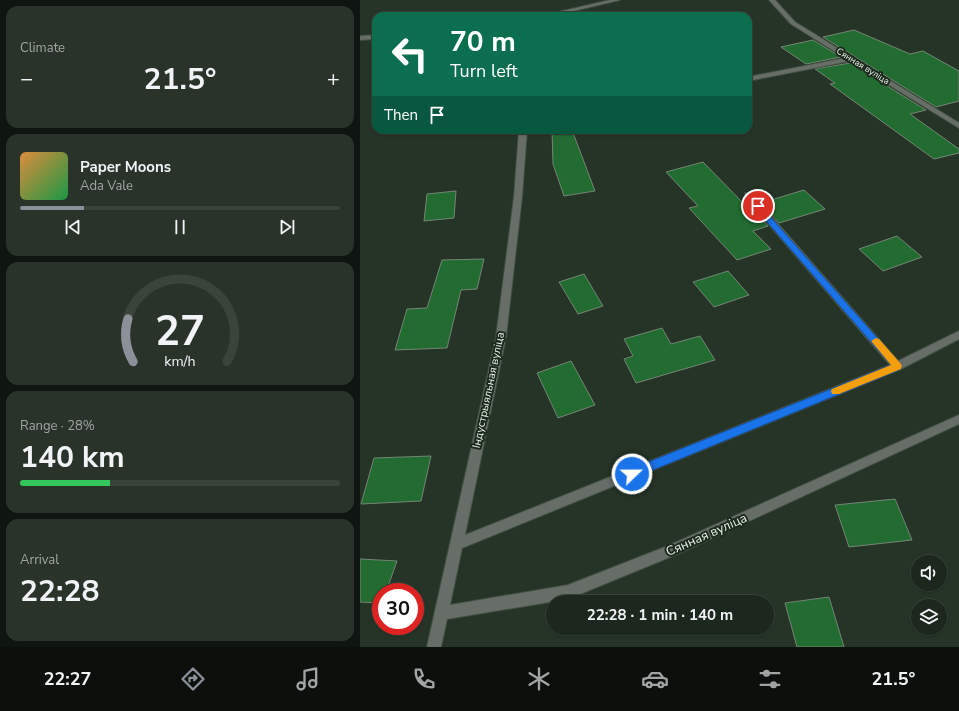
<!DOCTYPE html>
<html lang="en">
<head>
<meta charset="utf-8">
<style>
  body { margin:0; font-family:"Nunito Sans",sans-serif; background:#29332a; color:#f1f3f6; height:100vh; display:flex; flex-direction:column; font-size:15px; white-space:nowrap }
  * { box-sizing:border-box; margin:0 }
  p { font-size:13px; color:#a0a5a4 }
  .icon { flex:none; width:22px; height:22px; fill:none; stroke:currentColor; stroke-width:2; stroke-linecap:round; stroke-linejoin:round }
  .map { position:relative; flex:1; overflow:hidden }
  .sheet { display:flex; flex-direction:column; gap:6px; padding:6px; background:#0f1510; width:360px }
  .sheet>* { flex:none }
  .top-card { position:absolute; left:12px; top:12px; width:380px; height:122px; border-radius:12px; box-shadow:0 1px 3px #0004,0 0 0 1px #3a443b; background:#0b6e4f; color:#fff; overflow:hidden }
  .controls { position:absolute; left:551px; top:555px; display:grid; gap:8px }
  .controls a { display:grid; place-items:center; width:36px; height:36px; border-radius:50%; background:#1c271d; box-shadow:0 1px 3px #0004,0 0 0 1px #3a443b; font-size:20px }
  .speed { position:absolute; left:12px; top:583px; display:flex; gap:8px; font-size:20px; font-weight:700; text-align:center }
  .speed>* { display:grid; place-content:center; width:52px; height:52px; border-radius:50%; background:#1c271d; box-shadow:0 1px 3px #0004,0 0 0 1px #3a443b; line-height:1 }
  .speed .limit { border:6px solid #d22; background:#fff; color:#111 }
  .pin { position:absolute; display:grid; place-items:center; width:34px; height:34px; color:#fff; margin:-17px; border:2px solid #fff; border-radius:50%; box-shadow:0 1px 4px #0007 }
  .me { position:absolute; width:44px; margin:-22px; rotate:68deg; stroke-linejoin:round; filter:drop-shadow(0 0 3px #0008) }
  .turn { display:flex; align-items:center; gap:14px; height:84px; padding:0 12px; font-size:18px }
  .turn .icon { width:52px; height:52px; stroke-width:2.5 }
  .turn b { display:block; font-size:28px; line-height:34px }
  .then { display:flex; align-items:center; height:38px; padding:0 12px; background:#0003; gap:8px; font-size:15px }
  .big { font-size:30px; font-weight:700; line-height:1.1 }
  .sheet .card { flex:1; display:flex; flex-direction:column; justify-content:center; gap:6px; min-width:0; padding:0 14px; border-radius:12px; background:#29332a }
  .sheet .dial { align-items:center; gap:0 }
  .dial svg { height:104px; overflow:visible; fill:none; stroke:#3a443b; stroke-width:7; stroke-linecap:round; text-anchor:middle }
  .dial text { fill:#f1f3f6; stroke:none }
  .song { display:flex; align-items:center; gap:12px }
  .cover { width:48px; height:48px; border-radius:6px; background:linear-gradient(135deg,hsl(30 70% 55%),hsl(140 70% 35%)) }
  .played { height:4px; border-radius:2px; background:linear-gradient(90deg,#8c9099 20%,#3a443b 20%) }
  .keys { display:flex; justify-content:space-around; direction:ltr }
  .heat { display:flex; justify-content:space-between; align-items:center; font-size:22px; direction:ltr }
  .charge { height:6px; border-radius:3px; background:linear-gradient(90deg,#34c759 28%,#3a443b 0) }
  .trip { position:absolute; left:186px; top:595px; width:228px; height:40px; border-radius:20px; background:#1c271d; box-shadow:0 1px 3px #0004,0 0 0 1px #3a443b; font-weight:700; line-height:40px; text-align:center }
  .tab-bar { display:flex; height:64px; justify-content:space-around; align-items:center; background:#0b100c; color:#a0a5a4 }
  .tab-bar .icon { width:28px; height:28px }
  .tab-bar .current { color:#8c9099 }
  .tab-bar b { font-size:18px; color:#f1f3f6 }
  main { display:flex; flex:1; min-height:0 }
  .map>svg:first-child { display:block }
</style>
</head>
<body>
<main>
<section class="sheet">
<div class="card"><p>Climate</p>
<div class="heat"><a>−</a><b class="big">21.5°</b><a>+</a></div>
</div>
<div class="card">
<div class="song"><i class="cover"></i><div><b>Paper Moons</b><p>Ada Vale</p></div></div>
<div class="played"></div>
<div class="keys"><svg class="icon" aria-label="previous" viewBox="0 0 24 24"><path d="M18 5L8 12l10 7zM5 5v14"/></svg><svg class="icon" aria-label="pause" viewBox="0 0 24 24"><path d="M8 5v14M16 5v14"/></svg><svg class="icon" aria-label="next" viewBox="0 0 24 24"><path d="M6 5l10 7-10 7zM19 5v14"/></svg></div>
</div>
<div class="card dial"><svg viewBox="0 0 100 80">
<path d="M14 69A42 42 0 1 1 86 69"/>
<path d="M14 69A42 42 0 0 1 10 36" stroke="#8c9099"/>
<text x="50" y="56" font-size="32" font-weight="700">27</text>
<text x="50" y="72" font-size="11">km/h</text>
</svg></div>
<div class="card"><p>Range · 28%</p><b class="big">140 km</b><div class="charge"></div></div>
<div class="card"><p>Arrival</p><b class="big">22:28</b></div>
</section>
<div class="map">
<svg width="599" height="647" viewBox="0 0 599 647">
  <rect width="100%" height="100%" fill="#253427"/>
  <!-- building -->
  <path fill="#236c31" stroke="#748575" d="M494 30 550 54 563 51 599 71V101L576 107 463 37Z
    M453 40 481 57 446 64 421 47Z
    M490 63 566 110 550 114 599 149V153L574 159 470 84 475 83 455 69Z
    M192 130H212L235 191 204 196 193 164Z
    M343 162 387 207 391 206 408 226 393 231 411 249 377 260 329 208 338 206 306 172Z
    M444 190 465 209 419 223 401 203Z
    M96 191 94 218 64 221 67 194Z
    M537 236 562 257 523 271 499 249Z
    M124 259 117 289 101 290 87 348 35 350 47 309 67 308 82 260Z
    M368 271 389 295 354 307 333 282Z
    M224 274 243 306 218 314 199 282Z
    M302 328 311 344 340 336 355 360 276 383 264 359 273 356 264 339Z
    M211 361 235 405 198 418 177 373Z
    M71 456 61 501 1 504 14 458Z
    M535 499 552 540 489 547 475 505Z
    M0 559 37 561 26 592H21V603L0 602Z
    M469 597 484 647H437L425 603Z"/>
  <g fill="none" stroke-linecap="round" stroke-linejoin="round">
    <defs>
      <path id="minor" d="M250 0H260L192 16H181Z
        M409 0H415L435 22 599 123V128L490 61 388 81V77L485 58 431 24Z
        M16 35V39L0 40V36Z
        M159 130H167L162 197 146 337 105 535 530 365 385 197V193H391L538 361 599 331V339L541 369 102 548 90 605 208 585 310 545 599 415V424L320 553 208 599 87 619 81 647H67L136 337 154 197Z"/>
    </defs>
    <!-- minor casing -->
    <use href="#minor" stroke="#414f42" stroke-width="2"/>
    <!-- minor -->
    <use href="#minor" fill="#676e67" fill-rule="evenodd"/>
  </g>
  <!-- route -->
  <path fill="#1a73e8" stroke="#114b97" d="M395 205H400L542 366 541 369 276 477H268L266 474 268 470 531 365 395 208Z"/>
  <!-- slow -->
  <path fill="#f59e0b" d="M516 338 519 339 541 364 542 366 541 369 479 394H472L471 391 472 389 531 365 511 341Z"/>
  <g text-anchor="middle" stroke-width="4" stroke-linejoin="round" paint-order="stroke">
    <!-- far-street labels -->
    <g font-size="9" fill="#ebf4eb" stroke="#1c2a1d">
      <text transform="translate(503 66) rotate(32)" y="3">Сянная вуліца</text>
    </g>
    <!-- street labels -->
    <g font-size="11" fill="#ebf4eb" stroke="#1c2a1d">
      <text transform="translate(128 390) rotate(-78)" y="4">Індустрыяльная вуліца</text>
    </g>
    <!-- near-street labels -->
    <g font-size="13" fill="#ebf4eb" stroke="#1c2a1d">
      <text transform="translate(346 534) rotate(-24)" y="5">Сянная вуліца</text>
    </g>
  </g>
</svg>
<div class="controls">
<a><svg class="icon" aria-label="sound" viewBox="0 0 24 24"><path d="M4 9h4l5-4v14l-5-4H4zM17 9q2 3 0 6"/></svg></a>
<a><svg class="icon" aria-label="layers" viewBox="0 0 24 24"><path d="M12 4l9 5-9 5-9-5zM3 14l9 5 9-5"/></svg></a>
</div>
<div class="speed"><div class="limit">30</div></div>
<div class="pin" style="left:398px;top:206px;background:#d93025"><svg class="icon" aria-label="arrive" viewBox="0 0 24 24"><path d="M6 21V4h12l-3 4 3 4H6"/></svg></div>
<svg class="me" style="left:272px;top:474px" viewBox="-20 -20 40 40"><circle r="17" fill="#1a73e8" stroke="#fff" stroke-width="3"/><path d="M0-11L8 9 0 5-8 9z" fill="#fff"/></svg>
<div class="trip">22:28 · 1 min · 140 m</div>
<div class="top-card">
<div class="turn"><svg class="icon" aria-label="left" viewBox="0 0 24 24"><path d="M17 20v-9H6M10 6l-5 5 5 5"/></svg><div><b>70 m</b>Turn left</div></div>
<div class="then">Then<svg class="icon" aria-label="arrive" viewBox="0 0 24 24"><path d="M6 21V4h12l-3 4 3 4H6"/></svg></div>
</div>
</div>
</main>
<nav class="tab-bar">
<b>22:27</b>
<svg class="icon current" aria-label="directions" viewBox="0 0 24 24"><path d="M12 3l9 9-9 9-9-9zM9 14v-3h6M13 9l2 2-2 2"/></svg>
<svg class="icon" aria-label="music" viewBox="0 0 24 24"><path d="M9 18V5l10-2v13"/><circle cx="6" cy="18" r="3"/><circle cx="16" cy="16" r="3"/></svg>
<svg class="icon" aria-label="phone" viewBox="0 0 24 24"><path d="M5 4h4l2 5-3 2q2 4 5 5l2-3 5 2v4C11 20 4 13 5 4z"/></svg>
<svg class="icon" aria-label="climate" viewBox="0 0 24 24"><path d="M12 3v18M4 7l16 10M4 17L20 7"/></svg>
<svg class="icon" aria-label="car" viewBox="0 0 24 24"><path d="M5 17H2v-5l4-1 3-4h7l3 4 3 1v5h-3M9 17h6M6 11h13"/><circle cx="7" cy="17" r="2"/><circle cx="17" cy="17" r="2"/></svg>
<svg class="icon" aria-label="filters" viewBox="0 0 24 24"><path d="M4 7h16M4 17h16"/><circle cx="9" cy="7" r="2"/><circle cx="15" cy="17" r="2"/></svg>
<b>21.5°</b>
</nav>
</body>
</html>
